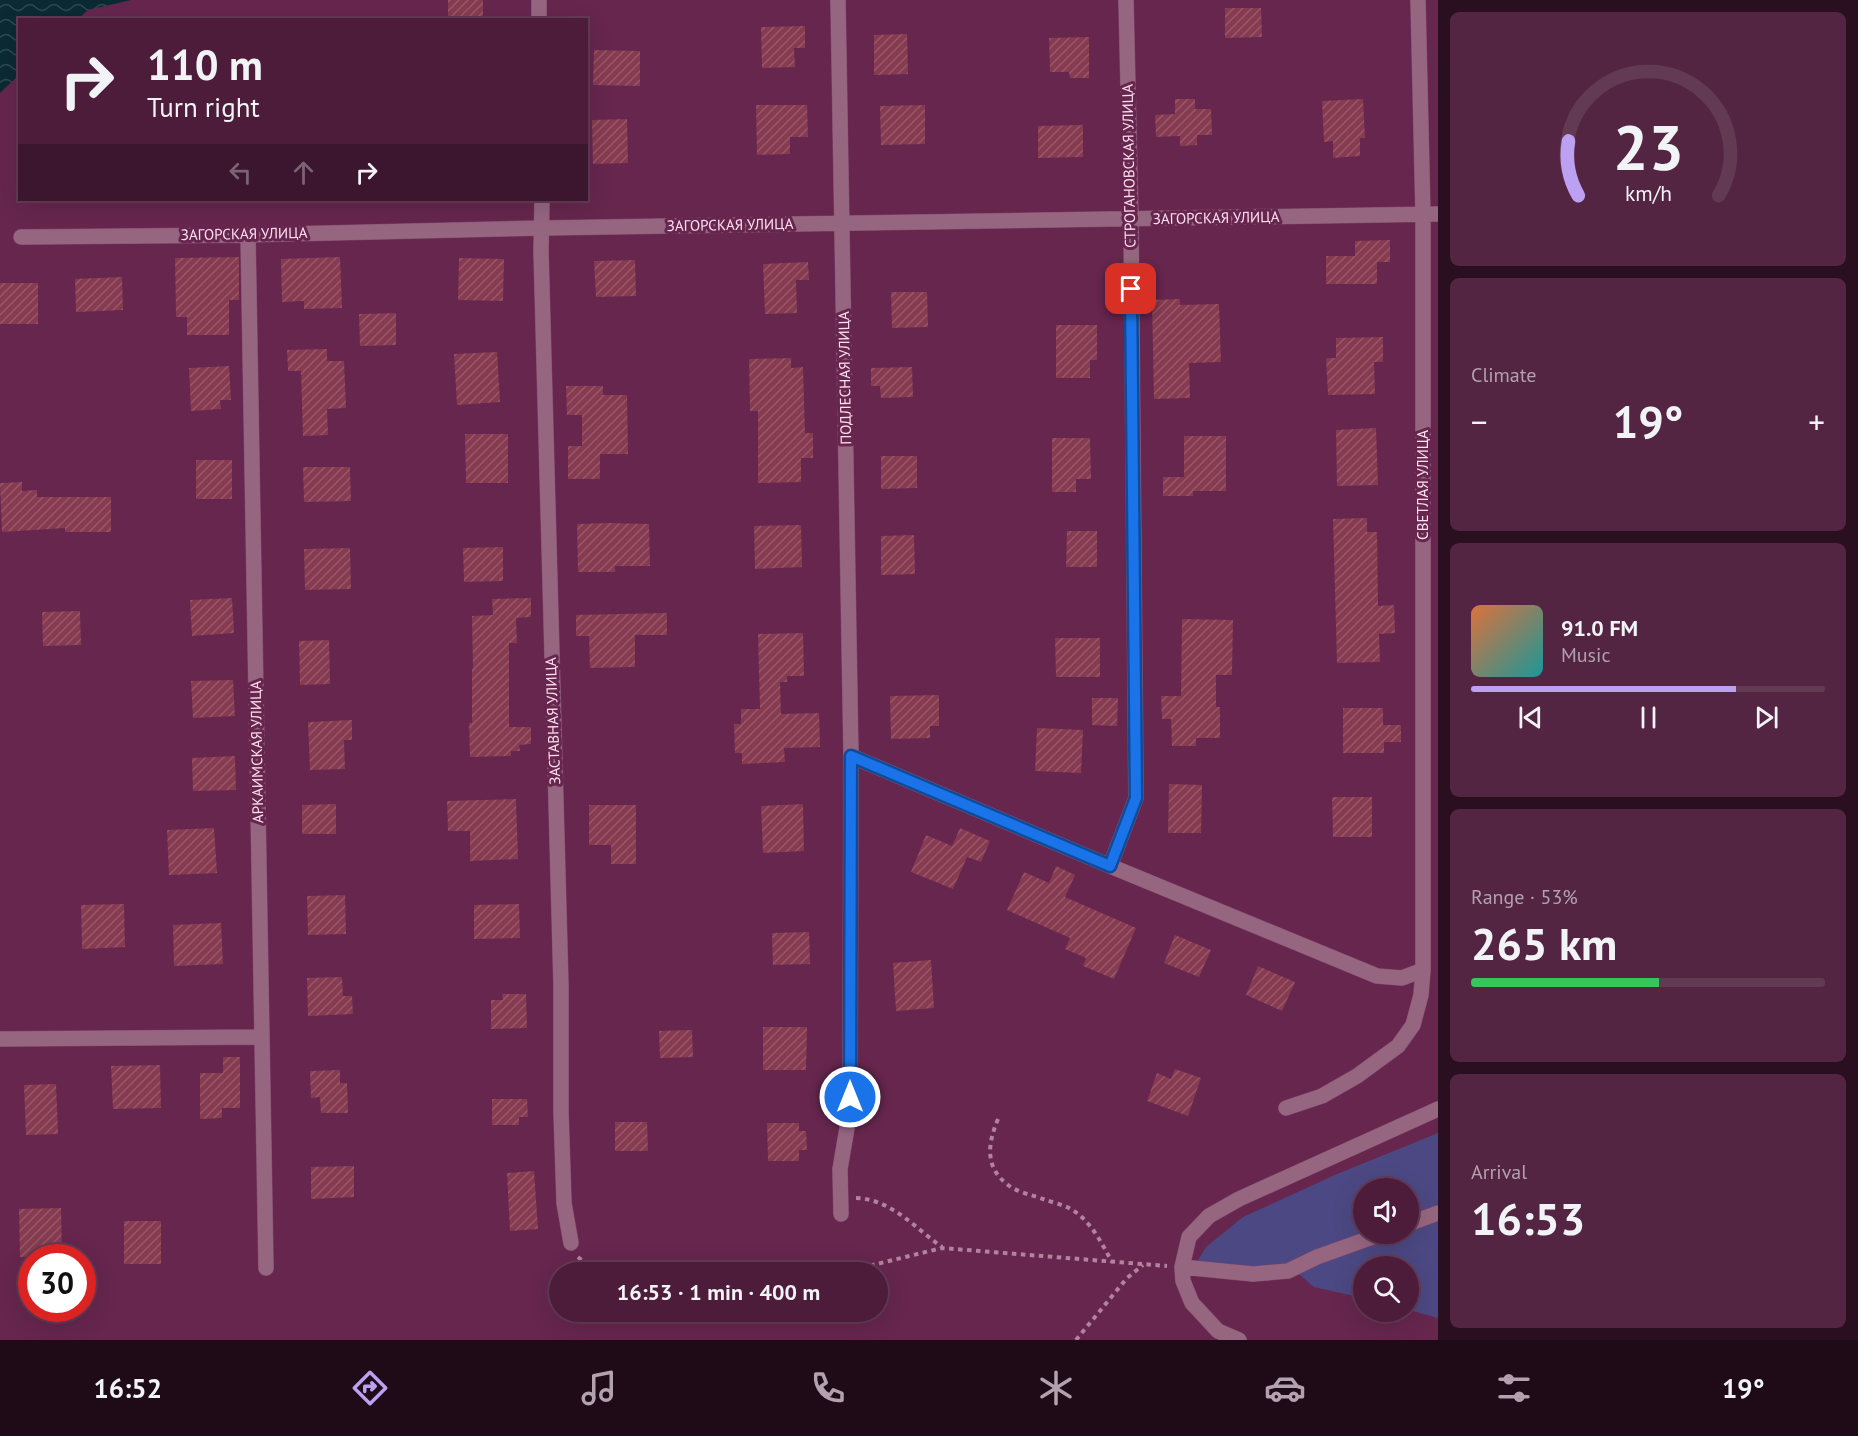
<!DOCTYPE html>
<html lang="en">
<head>
<meta charset="utf-8">
<style>
  body { margin:0; font-family:"PT Sans",sans-serif; background:#532542; color:#f1f3f6; height:100vh; display:flex; flex-direction:column; font-size:22px; white-space:nowrap }
  * { box-sizing:border-box; margin:0 }
  p { font-size:20px; color:#b2a1af }
  .icon { flex:none; width:33px; height:33px; fill:none; stroke:currentColor; stroke-width:2; stroke-linecap:round; stroke-linejoin:round }
  .map { position:relative; flex:1; overflow:hidden }
  .side { display:flex; flex-direction:column; gap:12px; padding:12px; background:#2a0f20; width:420px }
  .side>* { flex:none }
  .hud { position:absolute; left:18px; top:18px; width:570px; height:183px; border-radius:0px; box-shadow:0 6px 24px #0002,0 0 0 2px #633a54; background:#4c1c3a; color:#f1f3f6; overflow:hidden }
  .tools { position:absolute; left:1353px; top:1178px; display:grid; gap:12px }
  .tools a { display:grid; place-items:center; width:66px; height:66px; border-radius:50%; background:#4c1c3a; box-shadow:0 6px 24px #0002,0 0 0 2px #633a54; font-size:30px }
  .speed { position:absolute; left:18px; top:1244px; display:flex; gap:12px; font-size:30px; font-weight:700; text-align:center }
  .speed>* { display:grid; place-content:center; width:78px; height:78px; border-radius:50%; background:#4c1c3a; box-shadow:0 6px 24px #0002,0 0 0 2px #633a54; line-height:1 }
  .speed .limit { border:9px solid #d22; background:#fff; color:#111 }
  .pin { position:absolute; display:grid; place-items:center; width:51px; height:51px; color:#fff; margin:-26px; border-radius:12px; box-shadow:0 3px 9px #0006 }
  .me { position:absolute; width:66px; margin:-33px; rotate:0deg; stroke-linejoin:round; filter:drop-shadow(0 0 4px #0008) }
  .turn { display:flex; align-items:center; gap:21px; height:126px; padding:0 30px; font-size:27px }
  .turn .icon { width:78px; height:78px; stroke-width:2.5 }
  .turn b { display:block; font-size:42px; line-height:51px }
  .lanes { display:flex; align-items:center; height:57px; padding:0 30px; background:#0003; justify-content:center; gap:30px; direction:ltr }
  .lanes .off { opacity:.35 }
  .big { font-size:45px; font-weight:700; line-height:1.1 }
  .side .card { flex:1; display:flex; flex-direction:column; justify-content:center; gap:9px; min-width:0; padding:0 21px; border-radius:9px; background:#532542 }
  .side .dial { align-items:center; gap:0 }
  .dial svg { height:156px; overflow:visible; fill:none; stroke:#633a54; stroke-width:7; stroke-linecap:round; text-anchor:middle }
  .dial text { fill:#f1f3f6; stroke:none }
  .song { display:flex; align-items:center; gap:18px }
  .cover { width:72px; height:72px; border-radius:9px; background:linear-gradient(135deg,hsl(20 70% 55%),hsl(180 70% 35%)) }
  .played { height:6px; border-radius:3px; background:linear-gradient(90deg,#bca0f2 75%,#633a54 75%) }
  .keys { display:flex; justify-content:space-around; direction:ltr }
  .heat { display:flex; justify-content:space-between; align-items:center; font-size:33px; direction:ltr }
  .charge { height:9px; border-radius:4px; background:linear-gradient(90deg,#34c759 53%,#633a54 0) }
  .trip { position:absolute; left:549px; top:1262px; width:339px; height:60px; border-radius:30px; background:#4c1c3a; box-shadow:0 6px 24px #0002,0 0 0 2px #633a54; font-weight:700; line-height:60px; text-align:center }
  .tabs { display:flex; height:96px; justify-content:space-around; align-items:center; background:#1e0b17; color:#b2a1af }
  .tabs .icon { width:42px; height:42px }
  .tabs .current { color:#bca0f2 }
  .tabs b { font-size:27px; color:#f1f3f6 }
  main { display:flex; flex:1; min-height:0 }
  .map>svg:first-child { display:block }
</style>
</head>
<body>
<main>
<div class="map">
<svg width="1438" height="1340" viewBox="0 0 1438 1340">
  <defs>
    <pattern id="water-waves" width="16" height="10" patternUnits="userSpaceOnUse" patternTransform="scale(1.5)"><rect width="16" height="10" fill="#0c2a34"/><path d="M0 5q4-4 8 0t8 0" fill="none" stroke="#304852"/></pattern>
    <pattern id="building-hatch" width="6" height="6" patternUnits="userSpaceOnUse" patternTransform="scale(1.5)"><rect width="6" height="6" fill="#863b50"/><path d="M-1 1l2-2M0 6l6-6M5 7l2-2" fill="none" stroke="#98576a"/></pattern>
  </defs>
  <rect width="100%" height="100%" fill="#66264e"/>
  <!-- garden -->
  <path fill="#4c4883" fill-rule="evenodd" d="M1438 1133V1318L1409 1310 1408 1266H1364L1363 1298 1314 1287 1287 1264 1253 1268 1197 1262 1206 1247 1243 1217 1337 1174ZM1364 1188H1408V1233H1364Z"/>
  <!-- water -->
  <path fill="url(#water-waves)" d="M0 0H131L88 10 78 19 20 20 19 75 0 93Z"/>
  <!-- building -->
  <path fill="url(#building-hatch)" d="M448 0H483V20H448Z
    M1225 8H1261L1262 37 1225 38Z
    M805 26V48H794L795 67 762 68 761 27Z
    M907 34 908 74 874 75V35Z
    M1089 37V78H1070L1069 72H1050L1049 38Z
    M594 50 640 51V86L593 85Z
    M1175 99H1195V109H1211L1212 135H1197V145L1180 146V136L1156 137 1155 115 1175 114Z
    M1363 99 1365 138H1360V156L1333 158V141L1324 142 1322 101Z
    M756 105H807L808 137H790V154L757 155Z
    M925 105V144L881 145 880 106Z
    M627 119 628 163 593 164 592 120Z
    M1083 125V157L1038 158V126Z
    M1390 240V262H1377V284H1326V256H1355V241Z
    M239 257V300H229V335H187V317H176L175 258Z
    M340 257 342 308 304 309V301L282 302 281 259Z
    M459 258 504 259 503 301 458 300Z
    M635 260 636 296 596 297 594 261Z
    M808 262 809 280H796L797 313 765 314 763 264Z
    M122 277 123 310 76 312 75 279Z
    M0 283H38V324H0Z
    M891 292H927L928 327 892 328Z
    M1180 299V305L1219 304 1221 362 1189 363 1190 398 1154 399 1152 300Z
    M396 313V345L360 346 359 314Z
    M1056 325H1097V360H1090V378H1056Z
    M1383 337V362H1374L1375 394 1328 395 1326 358H1336V338Z
    M327 349V361H344L346 408 327 409 328 435 303 436 301 371H288L287 350Z
    M497 352 500 402 457 405 454 354Z
    M791 358V368L803 367 805 433H813V458H801V482L758 483V411H750L749 359Z
    M229 366 231 400H220L221 409 191 411 189 368Z
    M912 367 913 397 881 398 880 386H871V368Z
    M566 386H603V395H627L628 454H600V479H568V446H582V415H567Z
    M1376 428 1378 485 1337 486 1336 430Z
    M465 434H508V483H466Z
    M1184 436H1226V491H1193V496H1163V477H1184Z
    M1052 438H1090L1091 479H1076V492H1052Z
    M881 456H917V488L881 489Z
    M196 460H232V499H196Z
    M303 467H350L351 501 304 502Z
    M22 482V491L37 490V497H111V532H65V528L2 532 0 483Z
    M1367 518V532H1377L1378 606 1394 605 1395 633 1379 634 1380 662 1337 663 1333 519Z
    M610 523 649 524 650 566H615V572H578L577 524Z
    M801 525 802 567 755 569 754 526Z
    M1067 531H1097V567H1066Z
    M914 535 915 574 881 575V536Z
    M503 547V581L464 582 463 548Z
    M350 548 351 589 305 590 304 549Z
    M232 598 234 633 192 636 190 600Z
    M531 598V617L516 618 517 643H509V727H531V744L519 745 520 751H511V756L470 757 469 723H472V669H473L472 616 493 615 492 599Z
    M80 611 81 645 43 646 42 612Z
    M667 613V635H635V667L590 668 589 636H576V615Z
    M1182 619 1233 620 1232 675H1216V707H1220V738H1196V746H1172L1171 719H1162L1161 696H1181Z
    M803 633 804 676H787V682H780L781 714 819 713 820 747 784 748 785 762 742 764V753H735L734 724H741V709H760L758 634Z
    M1055 638H1100V677H1056Z
    M329 640 330 684 300 685 299 641Z
    M233 680 235 716 193 718 191 681Z
    M939 695V726H930V738L891 739 890 696Z
    M1092 698H1118L1117 726 1092 725Z
    M1343 708H1383V725H1401V742H1384V753H1343Z
    M352 720V740H344L345 769 310 770 308 722Z
    M1037 728 1083 730 1081 773 1035 771Z
    M235 756 236 790 193 791 192 758Z
    M1169 784 1202 785 1201 833H1168Z
    M1332 797H1372V837H1333Z
    M516 799 518 859 470 861V831H448L447 801Z
    M336 804V834H302V805Z
    M803 804 804 851 763 853 761 806Z
    M589 805H636V864H611V845H589Z
    M214 828 217 873 169 875 167 830Z
    M960 828 990 841 981 862 967 857 953 889 911 872 926 835 952 846Z
    M1056 866 1075 875 1065 897 1136 928 1114 979 1083 966 1086 958 1065 949 1070 938 1007 910 1024 872 1049 883Z
    M345 895 346 934 308 935 307 896Z
    M124 904 125 947 82 949 81 905Z
    M519 904 520 938 474 939V905Z
    M221 923 223 964 174 966 173 925Z
    M809 932 810 964 773 965 772 933Z
    M1175 935 1211 950 1199 977 1164 963Z
    M931 960 934 1008 896 1011 893 963Z
    M1258 966 1295 982 1282 1011 1246 995Z
    M342 977 343 996H352L353 1014 308 1016 307 978Z
    M502 994H526L527 1028 491 1029V1000H503Z
    M763 1027H807L806 1070H763Z
    M692 1030 693 1057 660 1058 659 1031Z
    M223 1057H240V1108H222V1118L200 1119V1073H223Z
    M160 1065 161 1108 113 1109 111 1066Z
    M1175 1069 1201 1078 1188 1116 1147 1101 1157 1073 1171 1079Z
    M340 1070V1083H347L348 1113H321L320 1097 311 1098 310 1071Z
    M56 1084 58 1134 26 1135 24 1085Z
    M492 1099H527L528 1117H519V1125H492Z
    M615 1122H647L648 1151H615Z
    M767 1123H799V1131H806L807 1150H799V1161H768Z
    M354 1166V1197L311 1199V1167Z
    M534 1171 538 1229 510 1231 507 1173Z
    M61 1208 62 1255 20 1257 19 1209Z
    M124 1221H161V1264H124Z"/>
  <g fill="none" stroke-linecap="round" stroke-linejoin="round">
    <defs>
      <path id="minor" d="M539 0V20
        M838 0 851 756 850 1097 847 1128 840 1169 841 1214
        M542 200 541 251 561 986V1112L564 1203 571 1243
        M248 235 266 1268
        M21 237 248 235 543 228 1438 214
        M851 756 1110 866 1377 976 1402 978 1423 970
        M1110 866 1136 798 1131 219 1126 0
        M0 1039 262 1037
        M1286 1108 1322 1096 1357 1076 1398 1046 1413 1025 1421 995 1423 970V215L1418 0
        M1408 1224 1438 1213
        M1182 1267 1253 1274 1288 1271 1317 1257 1384 1233
        M1239 1340 1218 1331 1192 1303 1183 1281 1182 1267 1189 1237 1209 1216 1239 1199 1438 1109"/>
    </defs>
    <!-- minor casing -->
    <use href="#minor" stroke="#82476b" stroke-width="16"/>
    <!-- path -->
    <path stroke="#b2829f" stroke-width="4" stroke-dasharray="4.5 4.5" stroke-linecap="butt" d="M998 1119C988 1143 984 1167 1008 1185 1017 1192 1032 1195 1043 1199 1051 1202 1061 1204 1069 1208 1090 1219 1101 1242 1112 1262
      M856 1198C891 1199 915 1228 942 1247
      M578 1257 593 1270 603 1272
      M844 1272 942 1248 1167 1266
      M1076 1340 1127 1278 1143 1265"/>
    <!-- minor -->
    <use href="#minor" stroke="#966681" stroke-width="15"/>
  </g>
  <g fill="none" stroke-linecap="round" stroke-linejoin="round">
    <defs>
      <path id="route" d="M850 1097 851 756 1110 866 1136 798 1131 289"/>
    </defs>
    <!-- route casing -->
    <use href="#route" stroke="#114b97" stroke-width="15"/>
    <!-- route -->
    <use href="#route" stroke="#1a73e8" stroke-width="10"/>
  </g>
  <g text-anchor="middle" stroke-width="6" stroke-linejoin="round" paint-order="stroke">
    <!-- street labels -->
    <g font-size="15" fill="#ffdff0" stroke="#66264e">
      <text transform="translate(1129 166) rotate(-91)" y="5">СТРОГАНОВСКАЯ УЛИЦА</text>
      <text transform="translate(1216 218) rotate(-1)" y="5">ЗАГОРСКАЯ УЛИЦА</text>
      <text transform="translate(730 225) rotate(-1)" y="5">ЗАГОРСКАЯ УЛИЦА</text>
      <text transform="translate(244 234) rotate(-1)" y="5">ЗАГОРСКАЯ УЛИЦА</text>
      <text transform="translate(845 378) rotate(-91)" y="5">ПОДЛЕСНАЯ УЛИЦА</text>
      <text transform="translate(1423 485) rotate(-90)" y="5">СВЕТЛАЯ УЛИЦА</text>
      <text transform="translate(553 721) rotate(-92)" y="5">ЗАСТАВНАЯ УЛИЦА</text>
      <text transform="translate(257 752) rotate(-91)" y="5">АРКАИМСКАЯ УЛИЦА</text>
    </g>
  </g>
</svg>
<div class="tools">
<a><svg class="icon" aria-label="sound" viewBox="0 0 24 24"><path d="M4 9h4l5-4v14l-5-4H4zM17 9q2 3 0 6"/></svg></a>
<a><svg class="icon" aria-label="search" viewBox="0 0 24 24"><circle cx="10" cy="10" r="6"/><path d="M15 15l6 6"/></svg></a>
</div>
<div class="speed"><div class="limit">30</div></div>
<div class="pin" style="left:1131px;top:289px;background:#d93025"><svg class="icon" aria-label="arrive" viewBox="0 0 24 24"><path d="M6 21V4h12l-3 4 3 4H6"/></svg></div>
<svg class="me" style="left:850px;top:1097px" viewBox="-20 -20 40 40"><circle r="17" fill="#1a73e8" stroke="#fff" stroke-width="3"/><path d="M0-11L8 9 0 5-8 9z" fill="#fff"/></svg>
<div class="trip">16:53 · 1 min · 400 m</div>
<div class="hud">
<div class="turn"><svg class="icon" aria-label="right" viewBox="0 0 24 24"><path d="M7 20v-9h11M14 6l5 5-5 5"/></svg><div><b>110 m</b>Turn right</div></div>
<div class="lanes"><svg class="icon off" aria-label="left" viewBox="0 0 24 24"><path d="M17 20v-9H6M10 6l-5 5 5 5"/></svg><svg class="icon off" aria-label="ahead" viewBox="0 0 24 24"><path d="M12 20V5M6 11l6-6 6 6"/></svg><svg class="icon" aria-label="right" viewBox="0 0 24 24"><path d="M7 20v-9h11M14 6l5 5-5 5"/></svg></div>
</div>
</div>
<section class="side">
<div class="card dial"><svg viewBox="0 0 100 80">
<path d="M14 69A42 42 0 1 1 86 69"/>
<path d="M14 69A42 42 0 0 1 9 41" stroke="#bca0f2"/>
<text x="50" y="56" font-size="32" font-weight="700">23</text>
<text x="50" y="72" font-size="11">km/h</text>
</svg></div>
<div class="card"><p>Climate</p>
<div class="heat"><a>−</a><b class="big">19°</b><a>+</a></div>
</div>
<div class="card">
<div class="song"><i class="cover"></i><div><b>91.0 FM</b><p>Music</p></div></div>
<div class="played"></div>
<div class="keys"><svg class="icon" aria-label="previous" viewBox="0 0 24 24"><path d="M18 5L8 12l10 7zM5 5v14"/></svg><svg class="icon" aria-label="pause" viewBox="0 0 24 24"><path d="M8 5v14M16 5v14"/></svg><svg class="icon" aria-label="next" viewBox="0 0 24 24"><path d="M6 5l10 7-10 7zM19 5v14"/></svg></div>
</div>
<div class="card"><p>Range · 53%</p><b class="big">265 km</b><div class="charge"></div></div>
<div class="card"><p>Arrival</p><b class="big">16:53</b></div>
</section>
</main>
<nav class="tabs">
<b>16:52</b>
<svg class="icon current" aria-label="directions" viewBox="0 0 24 24"><path d="M12 3l9 9-9 9-9-9zM9 14v-3h6M13 9l2 2-2 2"/></svg>
<svg class="icon" aria-label="music" viewBox="0 0 24 24"><path d="M9 18V5l10-2v13"/><circle cx="6" cy="18" r="3"/><circle cx="16" cy="16" r="3"/></svg>
<svg class="icon" aria-label="phone" viewBox="0 0 24 24"><path d="M5 4h4l2 5-3 2q2 4 5 5l2-3 5 2v4C11 20 4 13 5 4z"/></svg>
<svg class="icon" aria-label="climate" viewBox="0 0 24 24"><path d="M12 3v18M4 7l16 10M4 17L20 7"/></svg>
<svg class="icon" aria-label="car" viewBox="0 0 24 24"><path d="M5 17H2v-5l4-1 3-4h7l3 4 3 1v5h-3M9 17h6M6 11h13"/><circle cx="7" cy="17" r="2"/><circle cx="17" cy="17" r="2"/></svg>
<svg class="icon" aria-label="filters" viewBox="0 0 24 24"><path d="M4 7h16M4 17h16"/><circle cx="9" cy="7" r="2"/><circle cx="15" cy="17" r="2"/></svg>
<b>19°</b>
</nav>
</body>
</html>
